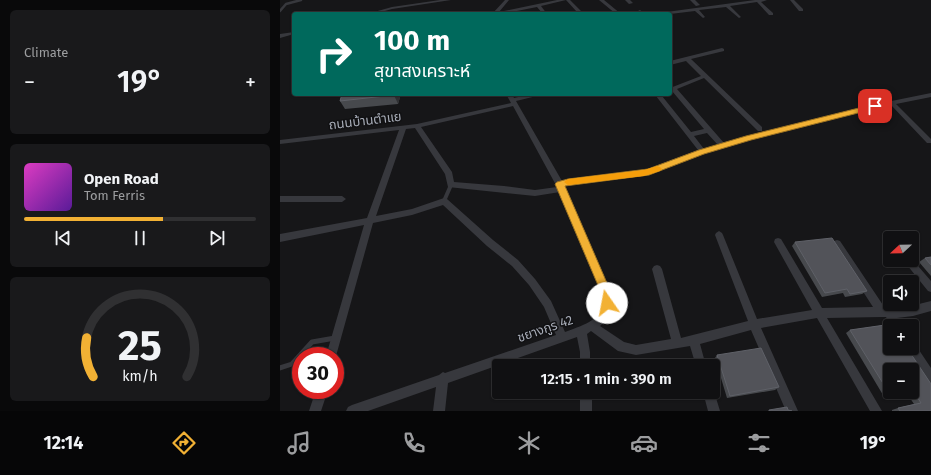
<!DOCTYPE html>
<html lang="en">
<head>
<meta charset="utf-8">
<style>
  body { margin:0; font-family:"Fira Sans","Noto Sans Thai",sans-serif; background:#19191b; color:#f1f3f6; height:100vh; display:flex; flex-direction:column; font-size:15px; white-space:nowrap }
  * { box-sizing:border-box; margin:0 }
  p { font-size:13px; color:#9c9d9f }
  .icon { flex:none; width:22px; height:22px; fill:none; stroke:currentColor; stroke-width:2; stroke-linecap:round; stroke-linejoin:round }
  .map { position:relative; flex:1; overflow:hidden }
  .drawer { display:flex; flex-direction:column; gap:10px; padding:10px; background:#09090a; width:280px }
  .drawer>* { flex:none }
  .top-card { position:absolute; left:12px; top:12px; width:380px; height:84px; border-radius:4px; box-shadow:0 1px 3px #0004,0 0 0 1px #303032; background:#00695c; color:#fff; overflow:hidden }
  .needle { width:26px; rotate:248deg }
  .controls { position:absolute; left:603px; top:231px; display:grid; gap:8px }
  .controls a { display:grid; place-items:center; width:36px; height:36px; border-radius:4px; background:#101012; box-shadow:0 1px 3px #0004,0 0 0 1px #303032; font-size:20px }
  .speed { position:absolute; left:12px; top:347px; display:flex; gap:8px; font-size:20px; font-weight:700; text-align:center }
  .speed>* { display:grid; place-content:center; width:52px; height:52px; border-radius:50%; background:#101012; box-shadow:0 1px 3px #0004,0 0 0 1px #303032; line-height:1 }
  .speed .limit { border:6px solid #d22; background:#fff; color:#111 }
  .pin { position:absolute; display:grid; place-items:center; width:34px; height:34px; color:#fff; margin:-17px; border-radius:8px; box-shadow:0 2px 6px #0006 }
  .me { position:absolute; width:44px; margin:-22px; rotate:348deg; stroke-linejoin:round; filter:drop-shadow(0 0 3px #0008) }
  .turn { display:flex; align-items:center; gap:14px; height:84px; padding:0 16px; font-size:18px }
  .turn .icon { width:52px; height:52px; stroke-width:2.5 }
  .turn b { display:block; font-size:28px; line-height:34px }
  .big { font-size:30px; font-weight:600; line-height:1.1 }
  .drawer .widget { flex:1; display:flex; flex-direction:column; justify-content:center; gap:6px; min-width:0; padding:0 14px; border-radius:6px; background:#19191b }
  .drawer .dial { align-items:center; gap:0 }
  .dial svg { height:104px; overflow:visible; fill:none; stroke:#303032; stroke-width:7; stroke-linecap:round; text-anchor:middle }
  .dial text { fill:#f1f3f6; stroke:none }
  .song { display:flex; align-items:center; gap:12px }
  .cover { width:48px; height:48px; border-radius:6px; background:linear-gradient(135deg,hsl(310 70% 55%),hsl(270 70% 35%)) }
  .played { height:4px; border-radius:2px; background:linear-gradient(90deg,#f2b134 60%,#303032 60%) }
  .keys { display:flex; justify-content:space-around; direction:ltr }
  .heat { display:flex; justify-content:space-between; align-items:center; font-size:22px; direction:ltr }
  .trip { position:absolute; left:212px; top:359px; width:228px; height:40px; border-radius:4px; background:#101012; box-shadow:0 1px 3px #0004,0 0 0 1px #303032; font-weight:600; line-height:40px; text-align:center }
  .menu { display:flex; height:64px; justify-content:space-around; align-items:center; background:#060607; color:#9c9d9f }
  .menu .icon { width:28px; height:28px }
  .menu .current { color:#f2b134 }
  .menu b { font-size:18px; color:#f1f3f6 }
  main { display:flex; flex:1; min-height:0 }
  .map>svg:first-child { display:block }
</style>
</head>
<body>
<main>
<section class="drawer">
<div class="widget"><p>Climate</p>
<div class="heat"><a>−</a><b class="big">19°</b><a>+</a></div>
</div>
<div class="widget">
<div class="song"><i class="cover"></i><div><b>Open Road</b><p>Tom Ferris</p></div></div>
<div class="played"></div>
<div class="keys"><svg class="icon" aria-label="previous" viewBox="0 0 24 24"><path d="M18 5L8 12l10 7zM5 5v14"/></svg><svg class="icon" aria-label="pause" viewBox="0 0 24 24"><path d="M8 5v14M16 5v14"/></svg><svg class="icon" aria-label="next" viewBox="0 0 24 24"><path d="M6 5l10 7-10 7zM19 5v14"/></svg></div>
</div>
<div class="widget dial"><svg viewBox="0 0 100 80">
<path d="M14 69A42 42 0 1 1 86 69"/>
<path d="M14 69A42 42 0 0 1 9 39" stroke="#f2b134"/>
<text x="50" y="56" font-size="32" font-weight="700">25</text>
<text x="50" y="72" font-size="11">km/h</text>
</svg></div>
</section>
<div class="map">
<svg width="651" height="411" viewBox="0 0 651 411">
  <rect width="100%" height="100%" fill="#161618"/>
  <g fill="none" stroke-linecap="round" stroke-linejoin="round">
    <!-- lane-far2 -->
    <path stroke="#37383d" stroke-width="2.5" d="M0 11 6 4 21 0"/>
    <!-- lane-far1 -->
    <path stroke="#37383d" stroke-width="4" d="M164 201 171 185"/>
    <!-- lane -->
    <path stroke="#37383d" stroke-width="5" d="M0 368 12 364 32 342 55 338"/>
    <!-- street -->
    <path fill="#37383d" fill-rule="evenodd" d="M160 0H171L112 9 94 14H87L112 7Z
      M225 0H229L219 12 277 0H290L301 11 297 12 286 0 261 6 267 14H263L257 7 221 14H212Z
      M319 0H324L341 14H336Z
      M345 0H350L353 3 349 4Z
      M410 0H415L420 5 416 6Z
      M475 0H487L481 2 493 13V15H489L477 2 450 6 461 17 459 18 446 7 419 10 425 17 423 18 415 11 390 14H377L379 13Z
      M510 0H514L523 9V11H519Z
      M360 10 365 14H360L358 11Z
      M14 32V34L0 38V34Z
      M442 48 444 49V51L411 59 482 127V131H478L424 78 397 89 444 143 582 107 651 93V97L616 104 651 139V143H647L611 105 582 111 470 140 422 154 369 175 285 186 330 290 329 311 326 320 320 326 344 342 356 345 391 339 372 269 374 266 377 265 380 266 382 269 401 338 468 321 435 235 436 233 439 231 442 233 443 235 477 319 532 310 494 242 495 239 498 238 501 239 542 308 593 307 554 247 553 244 554 241 557 240 560 241 605 308 627 307 651 301V311L633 316 617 318 622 326H611L606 317H602L547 318 602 411H590L537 318 481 328 518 411H506L471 330 420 344 426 366H416L410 346 356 355 338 351 311 331 307 334 310 352V366H300V352L297 337 168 383 165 411H153L156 387 88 411H66L68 407 72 405 159 375 163 372 165 373 276 335 264 307 249 285 232 266 207 246 163 205 132 215 93 223 56 356 55 359V356H46L84 225 0 242V234L87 218 119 130 0 144V140L137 124 231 103 226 94H232L234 98 251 94H262L261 95 236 101 282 181 368 169 418 150 376 96V94H384L382 96 411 132 424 129 392 91 390 92V88L421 76 406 61 390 65V61ZM233 106 277 187 255 190 224 186 174 182 172 172 141 127ZM135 128 165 174 168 187 255 196 280 192 320 290C323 321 311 322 285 332L271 301 255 279 238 260 213 240 167 199 164 198 132 209 96 216 126 129ZM427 133 438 145 424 149 414 136Z
      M0 196H62L66 199 62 202H0Z
      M632 259 651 281V292L648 291 623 260Z
      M632 343 635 344 651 368V384L647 382 627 352 626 348H632Z
      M433 388 440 411H428L423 392H433Z
      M36 390H48L41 411H29Z
      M300 392H312V411H300Z"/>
  </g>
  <!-- wall -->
  <path fill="#47494d" d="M62 94H121L118 104 65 109 60 101Z
    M515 242 587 291 582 294 565 297 563 293 542 297 512 246Z
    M651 257V276L639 262 645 258Z
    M612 324 651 411H612V410L618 408 634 404 626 392H632V370L610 392H619L603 395 566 333 570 330Z
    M437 355 499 387 495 390 447 398 435 358Z"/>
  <!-- shaded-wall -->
  <path fill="#2f3033" d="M114 94H121L118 104 114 95Z"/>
  <!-- building -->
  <path fill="#525359" stroke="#5f6168" d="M62 94H114V95L60 101Z
    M552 238 587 291 570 294 567 289 545 293 515 242Z
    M651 257V265L645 258Z
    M612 324 613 326H610V348H627L651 384V411H620L618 408 641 403 632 389V370H610V392H613L609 393 570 330Z
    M481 348 499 387 450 396 437 355Z
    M507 407 508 410 512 411H489V410Z"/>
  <!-- route -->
  <path fill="#f2b134" stroke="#9d7322" d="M595 104 599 106 598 108 471 140 424 154 369 175 285 186 330 290 332 303 331 307 327 308 323 307 320 290 275 184 277 182 288 179 368 169 419 150 466 136Z"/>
  <!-- slow -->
  <path fill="#f59e0b" d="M377 166 380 167 382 169 380 171 364 176 288 185 284 182 288 179 364 170Z"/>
  <g text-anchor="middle" stroke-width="3" stroke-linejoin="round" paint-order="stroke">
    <!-- street labels -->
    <g font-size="13" fill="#a8adb8" stroke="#111113">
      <text transform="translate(85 120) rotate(-7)" y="5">ถนนบ้านตำแย</text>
      <text transform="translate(265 328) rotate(-19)" y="5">ชยางกูร 42</text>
    </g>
  </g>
</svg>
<div class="controls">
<a><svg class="needle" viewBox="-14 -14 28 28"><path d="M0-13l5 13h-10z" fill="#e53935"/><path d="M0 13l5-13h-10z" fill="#9c9d9f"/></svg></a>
<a><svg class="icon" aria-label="sound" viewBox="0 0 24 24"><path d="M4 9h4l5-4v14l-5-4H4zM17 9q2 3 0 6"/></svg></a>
<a>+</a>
<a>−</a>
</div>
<div class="speed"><div class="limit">30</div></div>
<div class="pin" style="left:595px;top:106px;background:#d93025"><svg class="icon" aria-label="arrive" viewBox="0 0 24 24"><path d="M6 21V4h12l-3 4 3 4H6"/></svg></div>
<svg class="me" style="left:327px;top:303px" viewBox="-20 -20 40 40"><circle r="19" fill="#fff"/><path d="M0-13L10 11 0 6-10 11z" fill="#f2b134"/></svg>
<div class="trip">12:15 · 1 min · 390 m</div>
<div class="top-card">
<div class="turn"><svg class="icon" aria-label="right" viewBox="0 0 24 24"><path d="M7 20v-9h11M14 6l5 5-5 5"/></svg><div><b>100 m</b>สุขาสงเคราะห์</div></div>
</div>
</div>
</main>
<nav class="menu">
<b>12:14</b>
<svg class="icon current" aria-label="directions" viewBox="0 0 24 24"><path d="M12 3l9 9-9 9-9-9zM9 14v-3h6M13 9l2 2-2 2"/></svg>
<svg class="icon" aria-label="music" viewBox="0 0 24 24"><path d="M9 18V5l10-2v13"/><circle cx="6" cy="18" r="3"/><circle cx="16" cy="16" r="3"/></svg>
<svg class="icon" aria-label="phone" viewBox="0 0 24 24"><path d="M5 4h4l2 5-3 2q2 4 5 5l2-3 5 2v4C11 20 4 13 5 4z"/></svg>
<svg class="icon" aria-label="climate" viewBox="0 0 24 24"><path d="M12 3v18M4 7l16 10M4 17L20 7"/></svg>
<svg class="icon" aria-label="car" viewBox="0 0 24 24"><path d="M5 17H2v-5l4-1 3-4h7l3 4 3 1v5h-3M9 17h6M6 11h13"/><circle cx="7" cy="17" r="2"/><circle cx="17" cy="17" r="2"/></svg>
<svg class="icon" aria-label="filters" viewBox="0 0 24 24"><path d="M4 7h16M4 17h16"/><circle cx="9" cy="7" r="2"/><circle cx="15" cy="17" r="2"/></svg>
<b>19°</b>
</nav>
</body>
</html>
